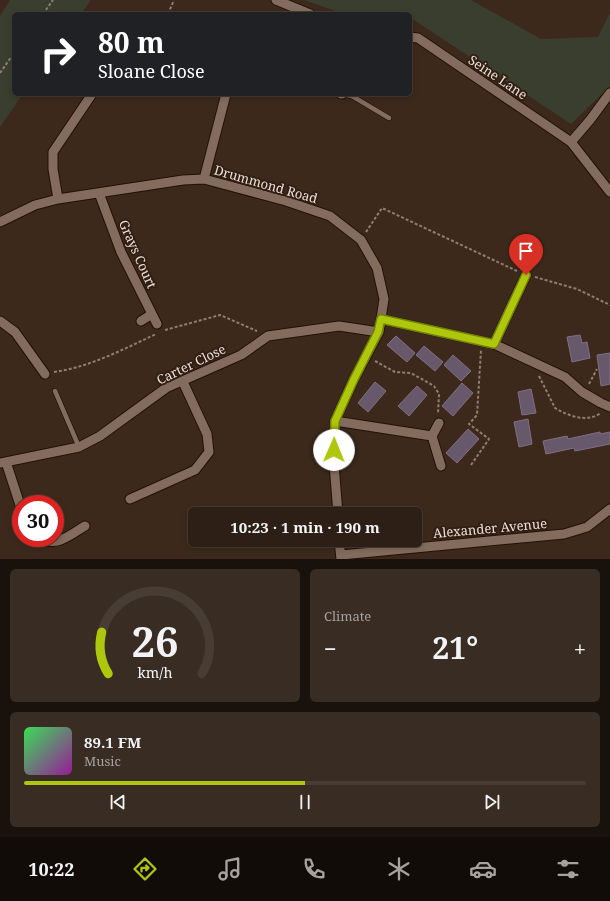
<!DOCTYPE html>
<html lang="en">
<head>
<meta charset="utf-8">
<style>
  body { margin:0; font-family:"Noto Serif",serif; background:#392c22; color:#f1f3f6; height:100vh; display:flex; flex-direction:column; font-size:15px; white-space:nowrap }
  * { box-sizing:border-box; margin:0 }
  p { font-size:13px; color:#a7a2a0 }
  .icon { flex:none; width:22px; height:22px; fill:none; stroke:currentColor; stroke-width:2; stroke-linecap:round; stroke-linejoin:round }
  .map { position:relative; height:559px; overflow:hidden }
  .panel { display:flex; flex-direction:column; gap:10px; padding:10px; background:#19110c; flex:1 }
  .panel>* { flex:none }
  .hud { position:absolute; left:12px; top:12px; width:400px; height:84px; border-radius:6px; box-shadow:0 2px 6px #0003,0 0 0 1px #483d34; background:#202124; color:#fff; overflow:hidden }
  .speed { position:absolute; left:12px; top:495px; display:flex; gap:8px; font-size:20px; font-weight:700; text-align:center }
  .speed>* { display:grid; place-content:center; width:52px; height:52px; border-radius:50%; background:#2d1f15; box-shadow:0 2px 6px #0003,0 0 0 1px #483d34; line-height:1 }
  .speed .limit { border:6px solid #d22; background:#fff; color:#111 }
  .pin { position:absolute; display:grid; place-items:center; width:34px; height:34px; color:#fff; margin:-41px -17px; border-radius:50% 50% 50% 0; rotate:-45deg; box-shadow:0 0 4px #0007 }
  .pin .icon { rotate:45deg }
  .me { position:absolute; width:44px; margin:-22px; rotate:1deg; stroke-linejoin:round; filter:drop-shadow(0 0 3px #0008) }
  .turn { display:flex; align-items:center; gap:14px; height:84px; padding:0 20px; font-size:18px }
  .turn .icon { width:52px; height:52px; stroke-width:2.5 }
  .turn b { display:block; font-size:28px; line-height:34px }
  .big { font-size:30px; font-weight:700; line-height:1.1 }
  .panel .widget { flex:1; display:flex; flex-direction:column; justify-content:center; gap:6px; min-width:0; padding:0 14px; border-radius:6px; background:#392c22 }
  .panel .dial { align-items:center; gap:0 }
  .dial svg { height:104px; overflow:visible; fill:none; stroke:#483d34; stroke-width:7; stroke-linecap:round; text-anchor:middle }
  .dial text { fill:#f1f3f6; stroke:none }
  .song { display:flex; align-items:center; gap:12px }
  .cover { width:48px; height:48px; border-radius:6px; background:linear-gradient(135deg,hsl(130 70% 55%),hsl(300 70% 35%)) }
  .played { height:4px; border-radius:2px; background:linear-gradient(90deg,#aec60b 50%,#483d34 50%) }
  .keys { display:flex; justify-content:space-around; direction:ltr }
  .heat { display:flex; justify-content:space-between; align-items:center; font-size:22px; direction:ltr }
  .panel .tiles { flex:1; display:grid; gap:10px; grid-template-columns:1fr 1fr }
  .widget:last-child { grid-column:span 2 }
  .trip { position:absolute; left:188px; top:507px; width:234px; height:40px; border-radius:6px; background:#2d1f15; box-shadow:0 2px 6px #0003,0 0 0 1px #483d34; font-weight:700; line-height:40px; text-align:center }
  .dock { display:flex; height:64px; justify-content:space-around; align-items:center; background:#120c08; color:#a7a2a0 }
  .dock .icon { width:28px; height:28px }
  .dock .selected { color:#aec60b }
  .dock b { font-size:18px; color:#f1f3f6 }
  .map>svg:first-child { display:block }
</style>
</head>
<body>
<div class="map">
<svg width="610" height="559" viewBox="0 0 610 559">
  <rect width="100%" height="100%" fill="#3c291c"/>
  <!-- green -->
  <path fill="#393e2e" d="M10 0H91L81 14H14V94H23L0 127V16Z
    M304 0H471L541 39 598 37 610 13V86L571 124 414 20H410V14H344Z"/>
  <!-- building -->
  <path fill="#68586b" stroke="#806f83" d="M580 335 582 343 587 342 590 358 572 362 567 337Z
    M396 336 415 353 407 362 387 345Z
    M424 346 443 362 435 371 416 355Z
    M610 353V384L601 386 597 355Z
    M453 355 471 371 461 381 444 365Z
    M375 382 386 391 368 412 358 403Z
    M462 383 473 393 453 416 442 406Z
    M417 386 427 395 409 416 398 406Z
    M531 389 536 413 522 415 518 392Z
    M528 419 532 444 519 447 514 422Z
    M468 429 479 439 457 463 446 453Z
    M600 432V434L610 432V444L575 451 574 448 546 454 543 441 567 436 568 439Z"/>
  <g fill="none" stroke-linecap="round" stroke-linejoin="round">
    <defs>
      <path id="service" d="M342 94 352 96 389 118
        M55 391 79 447"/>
      <path id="minor" d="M276 0 310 14
        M410 37 418 38 571 142 610 192
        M341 94H342
        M571 142 590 120 610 93
        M204 179 226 94
        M99 193 121 252 157 324
        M58 199 53 169V152L92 94
        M0 222 35 205 58 199 183 180 204 179 286 201 330 216 361 240 377 268 384 299 379 332 354 379 335 421 334 464 338 514
        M381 319 494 344 565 377 582 392 601 403 610 407
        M0 321 15 332 45 374
        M141 321 152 314
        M494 344 526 275
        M335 421 432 436 441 466
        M432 436 439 423
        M6 462 21 508
        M0 463 79 447 100 436 166 388 241 355 268 336 339 326 379 332
        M130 499 195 470 209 452 207 434 183 382
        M41 538C57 548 71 534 85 526
        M339 540 341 559
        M341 555 564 534 587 527 610 509"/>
    </defs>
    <!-- service casing -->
    <use href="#service" stroke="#231106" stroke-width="6"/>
    <!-- minor casing -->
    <use href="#minor" stroke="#231106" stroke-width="11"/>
    <!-- path -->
    <path stroke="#8e7e73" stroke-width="2" stroke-dasharray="3 2" stroke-linecap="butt" d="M43 14 53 0
      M168 14 174 0
      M0 73 14 53
      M366 232 382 208 517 271
      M535 277 577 289 610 305
      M165 330 220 315 257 331
      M375 361 395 372 411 373 434 386 439 394 438 414
      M54 372C90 367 124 349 156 334
      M539 376 555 408C569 416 586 423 601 413
      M589 384 597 369
      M471 465 489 439 469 424 477 415 481 350"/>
    <!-- service -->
    <use href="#service" stroke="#836c5e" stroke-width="4.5"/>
    <!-- minor -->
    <use href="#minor" stroke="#836c5e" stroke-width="9"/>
  </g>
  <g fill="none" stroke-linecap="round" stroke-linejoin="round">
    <defs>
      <path id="route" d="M334 450 335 421 354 379 378 332 381 319 494 344 526 275"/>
    </defs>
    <!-- route casing -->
    <use href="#route" stroke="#718107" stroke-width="10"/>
    <!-- route -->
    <use href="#route" stroke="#aec60b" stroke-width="7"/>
  </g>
  <g text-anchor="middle" stroke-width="4" stroke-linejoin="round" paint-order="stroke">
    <!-- street labels -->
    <g font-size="13" fill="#ecdfd7" stroke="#321f13">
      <text transform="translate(498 77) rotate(34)" y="5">Seine Lane</text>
      <text transform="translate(266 184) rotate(16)" y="5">Drummond Road</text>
      <text transform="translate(138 254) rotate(66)" y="5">Grays Court</text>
      <text transform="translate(191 364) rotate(-26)" y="5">Carter Close</text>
      <text transform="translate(490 528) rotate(-5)" y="5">Alexander Avenue</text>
    </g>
  </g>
</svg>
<div class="speed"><div class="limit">30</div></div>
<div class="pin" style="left:526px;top:275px;background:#d93025"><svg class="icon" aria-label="arrive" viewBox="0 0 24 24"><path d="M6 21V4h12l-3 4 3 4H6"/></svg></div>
<svg class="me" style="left:334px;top:450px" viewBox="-20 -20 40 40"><circle r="19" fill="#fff"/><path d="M0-13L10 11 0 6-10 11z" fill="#aec60b"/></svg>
<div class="trip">10:23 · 1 min · 190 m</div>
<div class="hud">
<div class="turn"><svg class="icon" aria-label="right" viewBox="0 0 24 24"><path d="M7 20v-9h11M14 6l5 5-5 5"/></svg><div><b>80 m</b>Sloane Close</div></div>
</div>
</div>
<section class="panel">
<div class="tiles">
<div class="widget dial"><svg viewBox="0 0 100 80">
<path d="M14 69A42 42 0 1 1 86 69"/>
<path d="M14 69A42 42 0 0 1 9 37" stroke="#aec60b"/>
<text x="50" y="56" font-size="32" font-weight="700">26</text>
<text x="50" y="72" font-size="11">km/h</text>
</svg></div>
<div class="widget"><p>Climate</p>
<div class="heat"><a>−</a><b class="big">21°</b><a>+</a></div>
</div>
<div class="widget">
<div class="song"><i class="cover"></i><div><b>89.1 FM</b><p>Music</p></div></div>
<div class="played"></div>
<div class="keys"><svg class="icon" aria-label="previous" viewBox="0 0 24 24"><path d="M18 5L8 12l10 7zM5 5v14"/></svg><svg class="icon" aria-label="pause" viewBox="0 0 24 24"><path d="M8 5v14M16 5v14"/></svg><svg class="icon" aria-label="next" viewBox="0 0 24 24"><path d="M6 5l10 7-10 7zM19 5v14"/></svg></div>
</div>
</div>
</section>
<nav class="dock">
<b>10:22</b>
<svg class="icon selected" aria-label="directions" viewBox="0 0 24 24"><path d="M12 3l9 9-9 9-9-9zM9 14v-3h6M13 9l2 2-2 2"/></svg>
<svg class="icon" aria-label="music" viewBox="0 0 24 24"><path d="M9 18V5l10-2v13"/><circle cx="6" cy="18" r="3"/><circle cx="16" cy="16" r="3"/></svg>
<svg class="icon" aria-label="phone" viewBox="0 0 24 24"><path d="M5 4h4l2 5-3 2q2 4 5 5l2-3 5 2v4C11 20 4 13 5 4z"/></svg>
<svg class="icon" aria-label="climate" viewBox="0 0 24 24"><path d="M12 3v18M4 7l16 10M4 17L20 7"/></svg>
<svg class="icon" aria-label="car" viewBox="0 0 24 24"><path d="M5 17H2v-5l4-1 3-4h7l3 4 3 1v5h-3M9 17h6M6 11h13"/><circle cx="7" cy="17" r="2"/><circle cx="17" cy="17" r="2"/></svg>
<svg class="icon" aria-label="filters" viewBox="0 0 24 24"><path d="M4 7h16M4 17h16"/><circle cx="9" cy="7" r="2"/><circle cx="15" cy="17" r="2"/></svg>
</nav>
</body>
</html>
